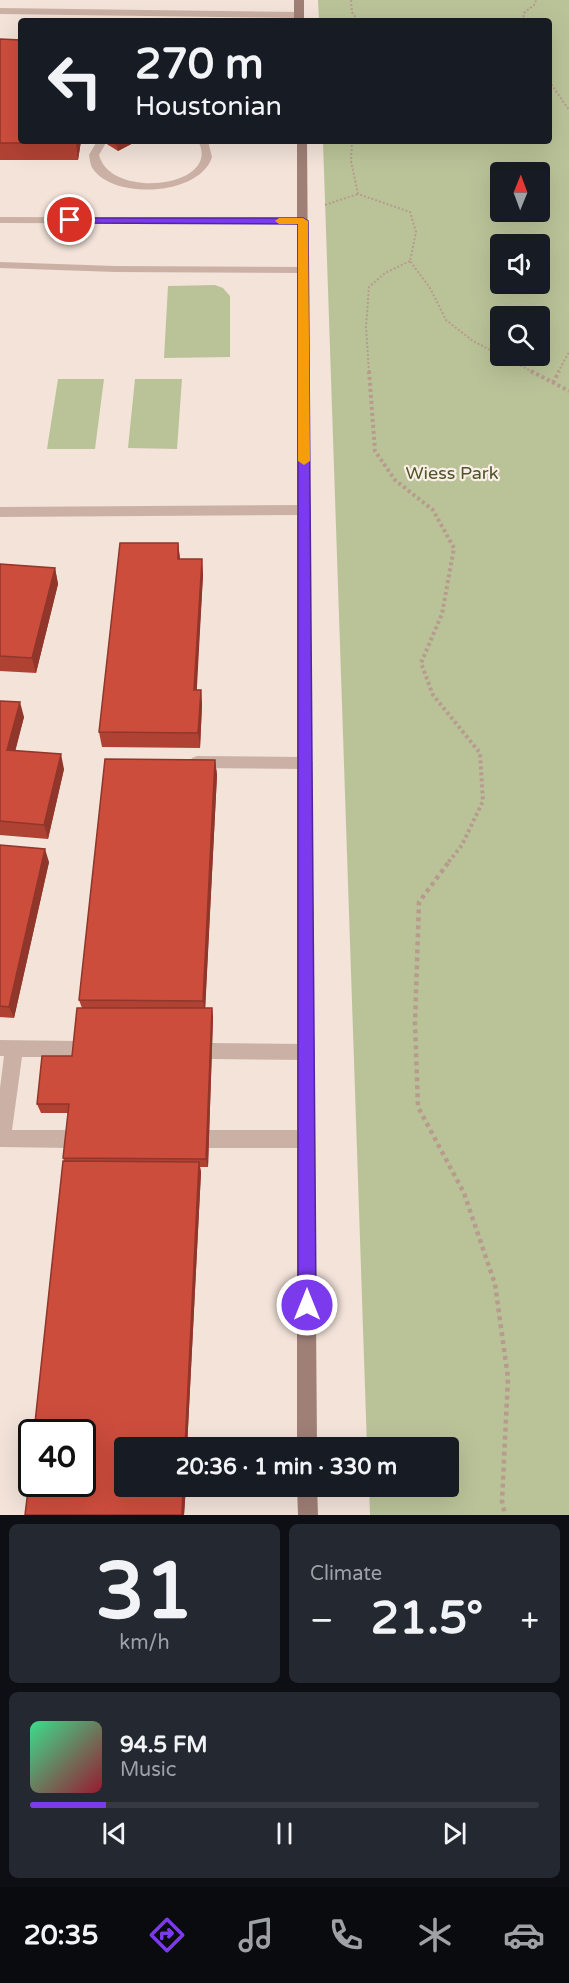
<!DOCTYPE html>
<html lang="en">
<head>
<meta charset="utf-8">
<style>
  body { margin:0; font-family:"Varela Round",sans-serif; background:#242831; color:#f1f3f6; height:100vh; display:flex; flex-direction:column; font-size:22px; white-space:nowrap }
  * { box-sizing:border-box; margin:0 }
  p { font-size:20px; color:#9ea1a6 }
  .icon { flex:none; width:33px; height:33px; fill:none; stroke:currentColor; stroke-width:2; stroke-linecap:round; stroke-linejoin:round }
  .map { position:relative; height:1515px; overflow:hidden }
  .panel { display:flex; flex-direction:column; gap:9px; padding:9px; background:#0d0f14; flex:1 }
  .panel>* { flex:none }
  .hud { position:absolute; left:18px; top:18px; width:534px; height:126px; border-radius:6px; box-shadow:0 6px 24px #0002; background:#171b24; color:#f1f3f6; overflow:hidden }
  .needle { width:39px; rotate:1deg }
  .tools { position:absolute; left:490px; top:162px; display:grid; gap:12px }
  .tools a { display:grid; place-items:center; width:60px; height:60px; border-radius:6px; background:#171b24; box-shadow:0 6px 24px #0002; font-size:30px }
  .speed { position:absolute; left:18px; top:1419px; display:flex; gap:12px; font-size:30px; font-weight:700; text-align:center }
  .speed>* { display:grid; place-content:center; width:78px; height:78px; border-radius:50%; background:#171b24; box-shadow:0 6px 24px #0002; line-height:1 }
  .speed .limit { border:3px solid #111; border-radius:9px; background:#fff; color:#111 }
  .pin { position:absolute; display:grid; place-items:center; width:51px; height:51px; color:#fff; margin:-26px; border:3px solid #fff; border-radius:50%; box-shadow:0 2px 6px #0007 }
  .me { position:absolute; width:66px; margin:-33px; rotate:0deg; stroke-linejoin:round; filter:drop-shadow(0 0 4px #0008) }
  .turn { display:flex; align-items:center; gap:21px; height:126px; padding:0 18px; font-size:27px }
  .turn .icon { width:78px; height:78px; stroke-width:2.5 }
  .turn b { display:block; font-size:42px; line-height:51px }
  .big { font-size:45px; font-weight:700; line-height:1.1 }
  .panel .card { flex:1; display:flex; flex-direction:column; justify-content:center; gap:9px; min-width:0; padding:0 21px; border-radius:9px; background:#242831 }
  .panel .dial { align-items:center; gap:0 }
  .dial b { font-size:78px; line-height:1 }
  .song { display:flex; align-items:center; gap:18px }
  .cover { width:72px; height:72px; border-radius:9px; background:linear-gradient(135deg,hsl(150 70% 55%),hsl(350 70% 35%)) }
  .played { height:6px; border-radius:3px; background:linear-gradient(90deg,#7c3aed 15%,#363941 15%) }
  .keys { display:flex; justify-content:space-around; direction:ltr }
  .heat { display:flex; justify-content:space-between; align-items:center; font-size:33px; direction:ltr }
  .panel .tiles { flex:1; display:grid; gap:9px; grid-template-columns:1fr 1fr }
  .card:last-child { grid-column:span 2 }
  .trip { position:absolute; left:114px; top:1437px; width:345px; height:60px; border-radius:6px; background:#171b24; box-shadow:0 6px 24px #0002; font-weight:700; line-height:60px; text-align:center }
  .dock { display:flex; height:96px; justify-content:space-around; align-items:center; background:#090b0e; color:#9ea1a6 }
  .dock .icon { width:42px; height:42px }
  .dock .on { color:#7c3aed }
  .dock b { font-size:27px; color:#f1f3f6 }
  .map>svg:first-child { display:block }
</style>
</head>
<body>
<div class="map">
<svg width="569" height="1515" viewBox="0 0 569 1515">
  <rect width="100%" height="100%" fill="#f3e3d9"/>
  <!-- green -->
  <path fill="#bac398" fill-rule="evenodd" d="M318 0H569V1515H370L369 1487 448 1486V1448L367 1447 323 141H549V21H319ZM540 172V212H501V172ZM540 244V284H501V244ZM540 316V356H501V316Z
    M215 285 223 288 230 296V357L164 358 168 286Z
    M58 379H104L95 449H47Z
    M135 379H182L177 449 128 448Z"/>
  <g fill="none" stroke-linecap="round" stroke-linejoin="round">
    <!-- path-far2 -->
    <path stroke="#b79b8f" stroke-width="2" stroke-dasharray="2 2" stroke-linecap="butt" d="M351 0 352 12 358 21
      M523 21 524 13 535 4 536 0
      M549 81 569 110
      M352 141 351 161 358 194 410 212 416 232 410 261 430 288 446 320 473 341 533 372
      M325 205 358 194
      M369 372 366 327 369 287 385 273 410 261
      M558 372 569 352"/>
    <!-- path-far1 -->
    <path stroke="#b79b8f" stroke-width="4" stroke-dasharray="3 3" stroke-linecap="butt" d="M369 371 375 451 395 480 433 510 454 548 442 614 421 663 433 695 480 753 483 801 462 845 447 864
      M531 371 569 391
      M553 383 559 371"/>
    <!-- path -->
    <path stroke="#b79b8f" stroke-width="4.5" stroke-dasharray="4 4" stroke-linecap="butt" d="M448 863 419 902 415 1023 418 1107 464 1193 495 1284 508 1378 502 1501 505 1515"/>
    <!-- lane -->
    <path fill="#cbb1a5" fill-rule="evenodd" d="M97 141H107L99 155C111 201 223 187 198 141H208L212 157C200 196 114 200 93 169 90 165 90 159 89 155Z
      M0 262 115 266 303 267 309 270 303 273 115 272 0 268Z
      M304 505 311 510 304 515 0 517V507Z
      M197 756 305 757 310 759 313 763 310 767 305 769 197 768 192 766 189 762 192 758Z
      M0 1040 77 1041 83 1043 86 1049 83 1055 77 1057H22L12 1130H70L76 1133 79 1139 76 1145 70 1148 0 1147V1088L4 1056H0Z
      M212 1043 306 1044 312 1046 315 1052 312 1058 306 1060 212 1059 206 1057 203 1051 206 1045Z
      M209 1130H306L312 1133 315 1139 312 1145 306 1148H209L203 1145 200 1139 203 1133Z"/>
    <!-- street -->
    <path fill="#cbb1a5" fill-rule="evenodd" d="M0 8 299 12 304 15 299 18 0 14Z
      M0 217 303 218 308 221 303 224 0 223Z"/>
    <!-- secondary -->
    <path fill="#9f7f76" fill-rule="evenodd" d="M294 0H304V21H294Z
      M297 141H307L317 1448H297Z
      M297 1486H317L318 1515H298Z"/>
  </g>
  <!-- wall -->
  <path fill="#b04234" d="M0 39 81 141 78 160H0Z
    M102 141H137L118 151Z
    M178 543 180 559H202L203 575 196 690H201L202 705 200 748 102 747 99 732Z
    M0 564 55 568 58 584 36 673 0 671Z
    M0 701 24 717 15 750 64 769 48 839 0 835Z
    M105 759 215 760 217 775 205 1008H212L213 1018 208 1167H200L201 1172 187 1448H124V1486H186L184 1515H25L32 1457V1484H82V1432H34L63 1161H64L63 1158 68 1113H41L37 1104 42 1056H72L77 1008H82L79 1000Z
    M0 845 49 862 14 1018 0 1017Z"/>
  <!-- shaded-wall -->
  <path fill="#90362b" d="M76 141H81L78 160 76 143Z
    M125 141H137L118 151 117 145Z
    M178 543 180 559H178Z
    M202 559 203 575 196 705 194 690Z
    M55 568 58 584 36 673 32 658Z
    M201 690 202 705 200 748 198 733Z
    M20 702 24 717 12 764 7 750Z
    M61 754 64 769 48 839 44 825Z
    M215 760 217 775 205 1013 203 1001Z
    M45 849 49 862 14 1018 9 1007Z
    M212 1008 213 1018 208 1167 206 1159Z
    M199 1162 201 1172 187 1448H185Z
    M183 1486H186L184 1515H182Z"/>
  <!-- building -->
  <path fill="#cd4d3d" stroke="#90362b" stroke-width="1.5" d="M0 39 21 40V141H76V143H0Z
    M111 141H125L117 145Z
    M120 543H178V559H202L194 690H201L198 733 99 732Z
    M0 564 55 568 32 658 0 656Z
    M0 701 20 702 7 750 61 754 44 825 0 821Z
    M105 759 215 760 203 1001 79 1000Z
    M0 845 45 849 9 1007 0 1006Z
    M77 1008H212L206 1159 63 1158 69 1104H37L42 1056H72Z
    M63 1161 199 1162 185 1448H124V1486H183L182 1515H25L32 1457V1484H82V1432H34Z"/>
  <!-- route -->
  <path fill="#7c3aed" stroke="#51269a" stroke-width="1.5" d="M67 218H303L308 221 316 1305 313 1312 307 1314 301 1312 298 1305V224L70 223 67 222Z"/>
  <!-- slow -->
  <path fill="#f59e0b" d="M303 218 308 221 310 461 304 465 298 461V224H279L275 221 279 218Z"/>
  <g text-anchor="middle" stroke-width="4.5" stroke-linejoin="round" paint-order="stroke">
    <!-- park labels -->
    <g font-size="18" fill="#4c5629" stroke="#faeee6">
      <text x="452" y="479">Wiess Park</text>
    </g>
  </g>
</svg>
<div class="tools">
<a><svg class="needle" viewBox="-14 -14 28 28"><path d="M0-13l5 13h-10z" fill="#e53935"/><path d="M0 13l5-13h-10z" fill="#9ea1a6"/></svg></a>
<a><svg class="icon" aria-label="sound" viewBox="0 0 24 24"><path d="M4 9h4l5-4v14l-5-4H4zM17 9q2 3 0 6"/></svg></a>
<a><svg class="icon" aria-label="search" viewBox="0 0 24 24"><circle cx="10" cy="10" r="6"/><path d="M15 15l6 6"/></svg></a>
</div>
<div class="speed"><div class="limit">40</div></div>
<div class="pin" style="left:70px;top:220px;background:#d93025"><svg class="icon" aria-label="arrive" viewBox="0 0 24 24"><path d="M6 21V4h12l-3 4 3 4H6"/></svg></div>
<svg class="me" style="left:307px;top:1305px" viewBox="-20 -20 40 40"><circle r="17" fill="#7c3aed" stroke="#fff" stroke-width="3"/><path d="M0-11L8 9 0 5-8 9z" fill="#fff"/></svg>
<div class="trip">20:36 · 1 min · 330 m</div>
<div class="hud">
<div class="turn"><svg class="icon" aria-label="left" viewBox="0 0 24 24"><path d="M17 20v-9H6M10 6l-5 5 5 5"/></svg><div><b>270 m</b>Houstonian</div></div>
</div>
</div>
<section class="panel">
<div class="tiles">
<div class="card dial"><b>31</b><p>km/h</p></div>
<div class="card"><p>Climate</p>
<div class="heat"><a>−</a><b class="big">21.5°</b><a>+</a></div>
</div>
<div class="card">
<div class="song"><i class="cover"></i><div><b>94.5 FM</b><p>Music</p></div></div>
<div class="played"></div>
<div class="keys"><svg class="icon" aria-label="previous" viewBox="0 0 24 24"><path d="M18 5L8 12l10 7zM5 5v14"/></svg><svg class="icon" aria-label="pause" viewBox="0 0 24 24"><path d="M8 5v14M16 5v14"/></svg><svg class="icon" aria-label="next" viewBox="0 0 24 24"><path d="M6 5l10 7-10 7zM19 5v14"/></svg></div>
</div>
</div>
</section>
<nav class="dock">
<b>20:35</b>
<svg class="icon on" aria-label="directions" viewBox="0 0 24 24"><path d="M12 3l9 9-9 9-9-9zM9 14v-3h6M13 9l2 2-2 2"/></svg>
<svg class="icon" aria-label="music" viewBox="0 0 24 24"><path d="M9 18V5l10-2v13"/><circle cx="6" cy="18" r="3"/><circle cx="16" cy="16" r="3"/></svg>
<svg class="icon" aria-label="phone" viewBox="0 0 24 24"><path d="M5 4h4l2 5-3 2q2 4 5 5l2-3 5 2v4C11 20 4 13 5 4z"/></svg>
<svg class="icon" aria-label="climate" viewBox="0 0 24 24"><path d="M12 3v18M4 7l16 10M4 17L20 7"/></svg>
<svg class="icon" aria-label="car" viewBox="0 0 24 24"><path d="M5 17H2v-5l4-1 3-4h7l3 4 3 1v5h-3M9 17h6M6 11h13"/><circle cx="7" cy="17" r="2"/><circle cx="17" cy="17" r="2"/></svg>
</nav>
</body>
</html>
